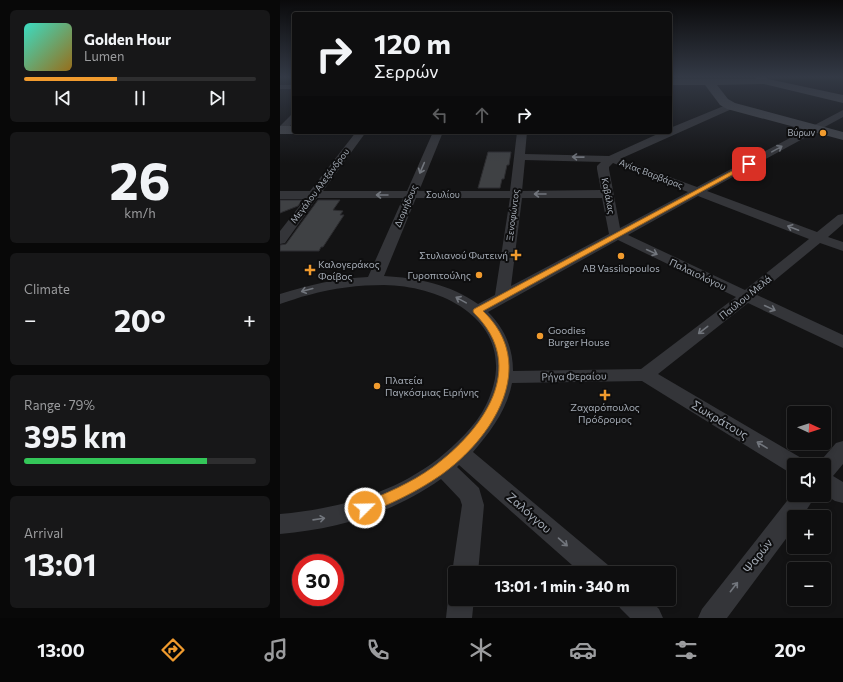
<!DOCTYPE html>
<html lang="en">
<head>
<meta charset="utf-8">
<style>
  body { margin:0; font-family:Commissioner,sans-serif; background:#171718; color:#f1f3f6; height:100vh; display:flex; flex-direction:column; font-size:15px; white-space:nowrap }
  * { box-sizing:border-box; margin:0 }
  p { font-size:13px; color:#9b9c9e }
  .icon { flex:none; width:22px; height:22px; fill:none; stroke:currentColor; stroke-width:2; stroke-linecap:round; stroke-linejoin:round }
  .map { position:relative; flex:1; overflow:hidden }
  .details { display:flex; flex-direction:column; gap:10px; padding:10px; background:#080808; width:280px }
  .details>* { flex:none }
  .top-card { position:absolute; left:12px; top:12px; width:380px; height:122px; border-radius:4px; box-shadow:0 2px 6px #0003,0 0 0 1px #2e2e2f; background:#0e0e0f; color:#f1f3f6; overflow:hidden }
  .needle { width:26px; rotate:93deg }
  .fabs { position:absolute; left:507px; top:406px; display:grid; gap:8px }
  .fabs a { display:grid; place-items:center; width:44px; height:44px; border-radius:4px; background:#0e0e0f; box-shadow:0 2px 6px #0003,0 0 0 1px #2e2e2f; font-size:20px }
  .speed { position:absolute; left:12px; top:554px; display:flex; gap:8px; font-size:20px; font-weight:700; text-align:center }
  .speed>* { display:grid; place-content:center; width:52px; height:52px; border-radius:50%; background:#0e0e0f; box-shadow:0 2px 6px #0003,0 0 0 1px #2e2e2f; line-height:1 }
  .speed .limit { border:6px solid #d22; background:#fff; color:#111 }
  .pin { position:absolute; display:grid; place-items:center; width:34px; height:34px; color:#fff; margin:-17px; border-radius:8px; box-shadow:0 2px 6px #0006 }
  .me { position:absolute; width:44px; margin:-22px; rotate:67deg; stroke-linejoin:round; filter:drop-shadow(0 0 3px #0008) }
  .turn { display:flex; align-items:center; gap:14px; height:84px; padding:0 16px; font-size:18px }
  .turn .icon { width:52px; height:52px; stroke-width:2.5 }
  .turn b { display:block; font-size:28px; line-height:34px }
  .lanes { display:flex; align-items:center; height:38px; padding:0 16px; background:#0003; justify-content:center; gap:20px; direction:ltr }
  .lanes .off { opacity:.35 }
  .big { font-size:30px; font-weight:700; line-height:1.1 }
  .details .card { flex:1; display:flex; flex-direction:column; justify-content:center; gap:6px; min-width:0; padding:0 14px; border-radius:6px; background:#171718 }
  .details .dial { align-items:center; gap:0 }
  .dial b { font-size:52px; line-height:1 }
  .song { display:flex; align-items:center; gap:12px }
  .cover { width:48px; height:48px; border-radius:6px; background:linear-gradient(135deg,hsl(170 70% 55%),hsl(40 70% 35%)) }
  .played { height:4px; border-radius:2px; background:linear-gradient(90deg,#f19b2e 40%,#2e2e2f 40%) }
  .keys { display:flex; justify-content:space-around; direction:ltr }
  .heat { display:flex; justify-content:space-between; align-items:center; font-size:22px; direction:ltr }
  .charge { height:6px; border-radius:3px; background:linear-gradient(90deg,#34c759 79%,#2e2e2f 0) }
  .trip { position:absolute; left:168px; top:566px; width:228px; height:40px; border-radius:4px; background:#0e0e0f; box-shadow:0 2px 6px #0003,0 0 0 1px #2e2e2f; font-weight:700; line-height:40px; text-align:center }
  .tabs { display:flex; height:64px; justify-content:space-around; align-items:center; background:#060606; color:#9b9c9e }
  .tabs .icon { width:28px; height:28px }
  .tabs .current { color:#f19b2e }
  .tabs b { font-size:18px; color:#f1f3f6 }
  main { display:flex; flex:1; min-height:0 }
  .map>svg:first-child { display:block }
</style>
</head>
<body>
<main>
<section class="details">
<div class="card">
<div class="song"><i class="cover"></i><div><b>Golden Hour</b><p>Lumen</p></div></div>
<div class="played"></div>
<div class="keys"><svg class="icon" aria-label="previous" viewBox="0 0 24 24"><path d="M18 5L8 12l10 7zM5 5v14"/></svg><svg class="icon" aria-label="pause" viewBox="0 0 24 24"><path d="M8 5v14M16 5v14"/></svg><svg class="icon" aria-label="next" viewBox="0 0 24 24"><path d="M6 5l10 7-10 7zM19 5v14"/></svg></div>
</div>
<div class="card dial"><b>26</b><p>km/h</p></div>
<div class="card"><p>Climate</p>
<div class="heat"><a>−</a><b class="big">20°</b><a>+</a></div>
</div>
<div class="card"><p>Range · 79%</p><b class="big">395 km</b><div class="charge"></div></div>
<div class="card"><p>Arrival</p><b class="big">13:01</b></div>
</section>
<div class="map">
<svg width="563" height="618" viewBox="0 0 563 618">
  <rect width="100%" height="100%" fill="#131314"/>
  <!-- building -->
  <path fill="#3f4144" stroke="#2d2d30" d="M208 152H231L229 165H227L224 179H222L220 188H198Z
    M0 200H22L18 206 0 213Z
    M38 200H60L53 210 63 211 60 215H64L43 247H41L39 251H0V245L6 244Z"/>
  <g fill="none" stroke-linecap="round" stroke-linejoin="round">
    <!-- street -->
    <path fill="#343539" fill-rule="evenodd" d="M0 85H14V89H0Z
      M451 103 454 104 455 106 454 108 340 159 417 187 563 110V117L427 191 537 232 558 215 563 214V224L548 237 563 242V251L540 243 477 295 563 335V348L468 303 378 374 523 459 526 465H514V473L507 471 362 381 232 383C227 410 210 432 193 452L328 565 332 573H301L179 465 177 467 199 488 204 505 198 573H175V579L172 573 182 505 180 499 161 479C113 513 58 529 0 534V514C57 509 112 494 158 459 176 444 196 426 206 405 243 329 171 286 104 285 79 285 53 288 29 295 19 297 10 301 0 304V294C29 285 58 278 88 277L123 198H37L5 243 0 244V231L25 199H0V191H30L76 132H86L43 191H127L153 132H163L139 191H230L237 132H247L245 154 329 156 382 132H390V128ZM245 160 321 162 317 166V169L321 190 242 191ZM333 163 408 192 340 228 329 169V167ZM418 196 529 239 465 290 348 235ZM136 198H230L215 295 198 304C170 284 137 278 104 276ZM242 198H322L329 234 231 286ZM338 240 456 297 361 369 233 371C233 347 224 328 208 312Z
      M14 114V122L3 133 0 134V126L11 115Z
      M563 441V464L553 476 563 482V503L555 501 544 494V465H537L556 443Z
      M514 492V495H536L522 517H514V528L447 618H418L422 609Z
      M175 589V599H194L192 618H166L168 599 172 590Z
      M336 599H369L379 609 383 618H350L340 608Z"/>
    <!-- secondary -->
    <path fill="#424449" fill-rule="evenodd" d="M475 76H486L488 79 563 95V103L484 84 437 85 448 99 455 103 563 132V140L447 109 440 105 425 85H390V79H476Z
      M0 126H14V132H19L14 134H0Z"/>
  </g>
  <!-- one-way arrows -->
  <defs><path id="oneway-shaft" d="M-6 0H5M1.5-3L5.5 0L1.5 3" fill="none" stroke-width="1.6" stroke-linecap="round" stroke-linejoin="round"/></defs>
  <g stroke="#72767d">
    <use href="#oneway-shaft" transform="translate(497 149) rotate(-29)"/>
    <use href="#oneway-shaft" transform="translate(298 157) rotate(-179)"/>
    <use href="#oneway-shaft" transform="translate(142 168) rotate(113)"/>
    <use href="#oneway-shaft" transform="translate(260 194) rotate(180)"/>
    <use href="#oneway-shaft" transform="translate(102 195) rotate(-180)"/>
    <use href="#oneway-shaft" transform="translate(513 228) rotate(-159)"/>
    <use href="#oneway-shaft" transform="translate(372 252) rotate(25)"/>
    <use href="#oneway-shaft" transform="translate(27 290) rotate(165)"/>
    <use href="#oneway-shaft" transform="translate(181 300) rotate(-151)"/>
    <use href="#oneway-shaft" transform="translate(490 308) rotate(25)"/>
    <use href="#oneway-shaft" transform="translate(423 330) rotate(142)"/>
    <use href="#oneway-shaft" transform="translate(482 445) rotate(-149)"/>
    <use href="#oneway-shaft" transform="translate(39 519) rotate(-8)"/>
    <use href="#oneway-shaft" transform="translate(283 542) rotate(41)"/>
    <use href="#oneway-shaft" transform="translate(454 587) rotate(-52)"/>
  </g>
  <!-- sky -->
  <linearGradient id="sky" x2="0" y2="1"><stop stop-color="#0a0a0b"/><stop offset="0.47" stop-color="#333945"/><stop offset="1" stop-color="#333945" stop-opacity="0"/></linearGradient>
  <rect width="563" height="163" fill="url(#sky)"/>
  <!-- route -->
  <path fill="#f19b2e" stroke="#9d651e" d="M467 163 472 164 203 311C260 365 213 438 161 475 138 491 111 504 85 514L80 512 78 508 80 504C105 494 131 483 153 467 203 430 249 367 194 313L193 311 194 309Z"/>
  <!-- markers -->
  <g fill="#f19b2e" stroke="#0e0e0f" stroke-width="1.5">
    <circle cx="543" cy="133" r="4"/>
    <path d="M234 249h4v4h4v4h-4v4h-4v-4h-4v-4h4z"/>
    <circle cx="341" cy="256" r="4"/>
    <path d="M28 264h4v4h4v4h-4v4h-4v-4h-4v-4h4z"/>
    <circle cx="199" cy="275" r="4"/>
    <circle cx="260" cy="336" r="4"/>
    <circle cx="97" cy="386" r="4"/>
    <path d="M323 389h4v4h4v4h-4v4h-4v-4h-4v-4h4z"/>
  </g>
  <g text-anchor="middle" stroke-width="4" stroke-linejoin="round" paint-order="stroke">
    <!-- far-poi labels -->
    <g font-size="9" fill="#a4abb5" stroke="#0e0e0f" text-anchor="end">
      <text x="535" y="136">Βύρων</text>
    </g>
    <!-- far-street labels -->
    <g font-size="9" fill="#a4abb5" stroke="#0e0e0f">
      <text transform="translate(371 174) rotate(21)" y="3">Αγίας Βαρβάρας</text>
      <text transform="translate(40 186) rotate(-53)" y="3">Μεγάλου Αλεξάνδρου</text>
      <text x="163" y="198">Σουλίου</text>
      <text transform="translate(328 196) rotate(79)" y="3">Καβάλας</text>
      <text transform="translate(126 206) rotate(-67)" y="3">Διομήδους</text>
      <text transform="translate(233 215) rotate(-83)" y="3">Ξενοφώντος</text>
    </g>
    <!-- poi labels -->
    <g font-size="10" fill="#a4abb5" stroke="#0e0e0f" text-anchor="start">
      <text x="228" y="259" text-anchor="end">Στυλιανού Φωτεινή</text>
      <text x="38" y="268">Καλογεράκος<tspan x="38" dy="12">Φοίβος</tspan></text>
      <text x="341" y="272" text-anchor="middle">AB Vassilopoulos</text>
      <text x="191" y="279" text-anchor="end">Γυροπιτούλης</text>
      <text x="268" y="334">Goodies<tspan x="268" dy="12">Burger House</tspan></text>
      <text x="105" y="384">Πλατεία<tspan x="105" dy="12">Παγκόσμιας Ειρήνης</tspan></text>
      <text x="325" y="411" text-anchor="middle">Ζαχαρόπουλος<tspan x="325" dy="12">Πρόδρομος</tspan></text>
    </g>
    <!-- street labels -->
    <g font-size="10" fill="#a4abb5" stroke="#0e0e0f">
      <text transform="translate(418 274) rotate(25)" y="4">Παλαιολόγου</text>
      <text transform="translate(465 297) rotate(-39)" y="4">Παύλου Μελά</text>
      <text transform="translate(294 376) rotate(-1)" y="4">Ρήγα Φεραίου</text>
    </g>
    <!-- near-street labels -->
    <g font-size="12" fill="#a4abb5" stroke="#0e0e0f">
      <text transform="translate(440 420) rotate(31)" y="4">Σωκράτους</text>
      <text transform="translate(249 513) rotate(41)" y="4">Ζαλόγγου</text>
      <text transform="translate(478 556) rotate(-52)" y="4">Ψαρών</text>
    </g>
  </g>
</svg>
<div class="fabs">
<a><svg class="needle" viewBox="-14 -14 28 28"><path d="M0-13l5 13h-10z" fill="#e53935"/><path d="M0 13l5-13h-10z" fill="#9b9c9e"/></svg></a>
<a><svg class="icon" aria-label="sound" viewBox="0 0 24 24"><path d="M4 9h4l5-4v14l-5-4H4zM17 9q2 3 0 6"/></svg></a>
<a>+</a>
<a>−</a>
</div>
<div class="speed"><div class="limit">30</div></div>
<div class="pin" style="left:469px;top:164px;background:#d93025"><svg class="icon" aria-label="arrive" viewBox="0 0 24 24"><path d="M6 21V4h12l-3 4 3 4H6"/></svg></div>
<svg class="me" style="left:85px;top:508px" viewBox="-20 -20 40 40"><circle r="17" fill="#f19b2e" stroke="#fff" stroke-width="3"/><path d="M0-11L8 9 0 5-8 9z" fill="#fff"/></svg>
<div class="trip">13:01 · 1 min · 340 m</div>
<div class="top-card">
<div class="turn"><svg class="icon" aria-label="right" viewBox="0 0 24 24"><path d="M7 20v-9h11M14 6l5 5-5 5"/></svg><div><b>120 m</b>Σερρών</div></div>
<div class="lanes"><svg class="icon off" aria-label="left" viewBox="0 0 24 24"><path d="M17 20v-9H6M10 6l-5 5 5 5"/></svg><svg class="icon off" aria-label="ahead" viewBox="0 0 24 24"><path d="M12 20V5M6 11l6-6 6 6"/></svg><svg class="icon" aria-label="right" viewBox="0 0 24 24"><path d="M7 20v-9h11M14 6l5 5-5 5"/></svg></div>
</div>
</div>
</main>
<nav class="tabs">
<b>13:00</b>
<svg class="icon current" aria-label="directions" viewBox="0 0 24 24"><path d="M12 3l9 9-9 9-9-9zM9 14v-3h6M13 9l2 2-2 2"/></svg>
<svg class="icon" aria-label="music" viewBox="0 0 24 24"><path d="M9 18V5l10-2v13"/><circle cx="6" cy="18" r="3"/><circle cx="16" cy="16" r="3"/></svg>
<svg class="icon" aria-label="phone" viewBox="0 0 24 24"><path d="M5 4h4l2 5-3 2q2 4 5 5l2-3 5 2v4C11 20 4 13 5 4z"/></svg>
<svg class="icon" aria-label="climate" viewBox="0 0 24 24"><path d="M12 3v18M4 7l16 10M4 17L20 7"/></svg>
<svg class="icon" aria-label="car" viewBox="0 0 24 24"><path d="M5 17H2v-5l4-1 3-4h7l3 4 3 1v5h-3M9 17h6M6 11h13"/><circle cx="7" cy="17" r="2"/><circle cx="17" cy="17" r="2"/></svg>
<svg class="icon" aria-label="filters" viewBox="0 0 24 24"><path d="M4 7h16M4 17h16"/><circle cx="9" cy="7" r="2"/><circle cx="15" cy="17" r="2"/></svg>
<b>20°</b>
</nav>
</body>
</html>
